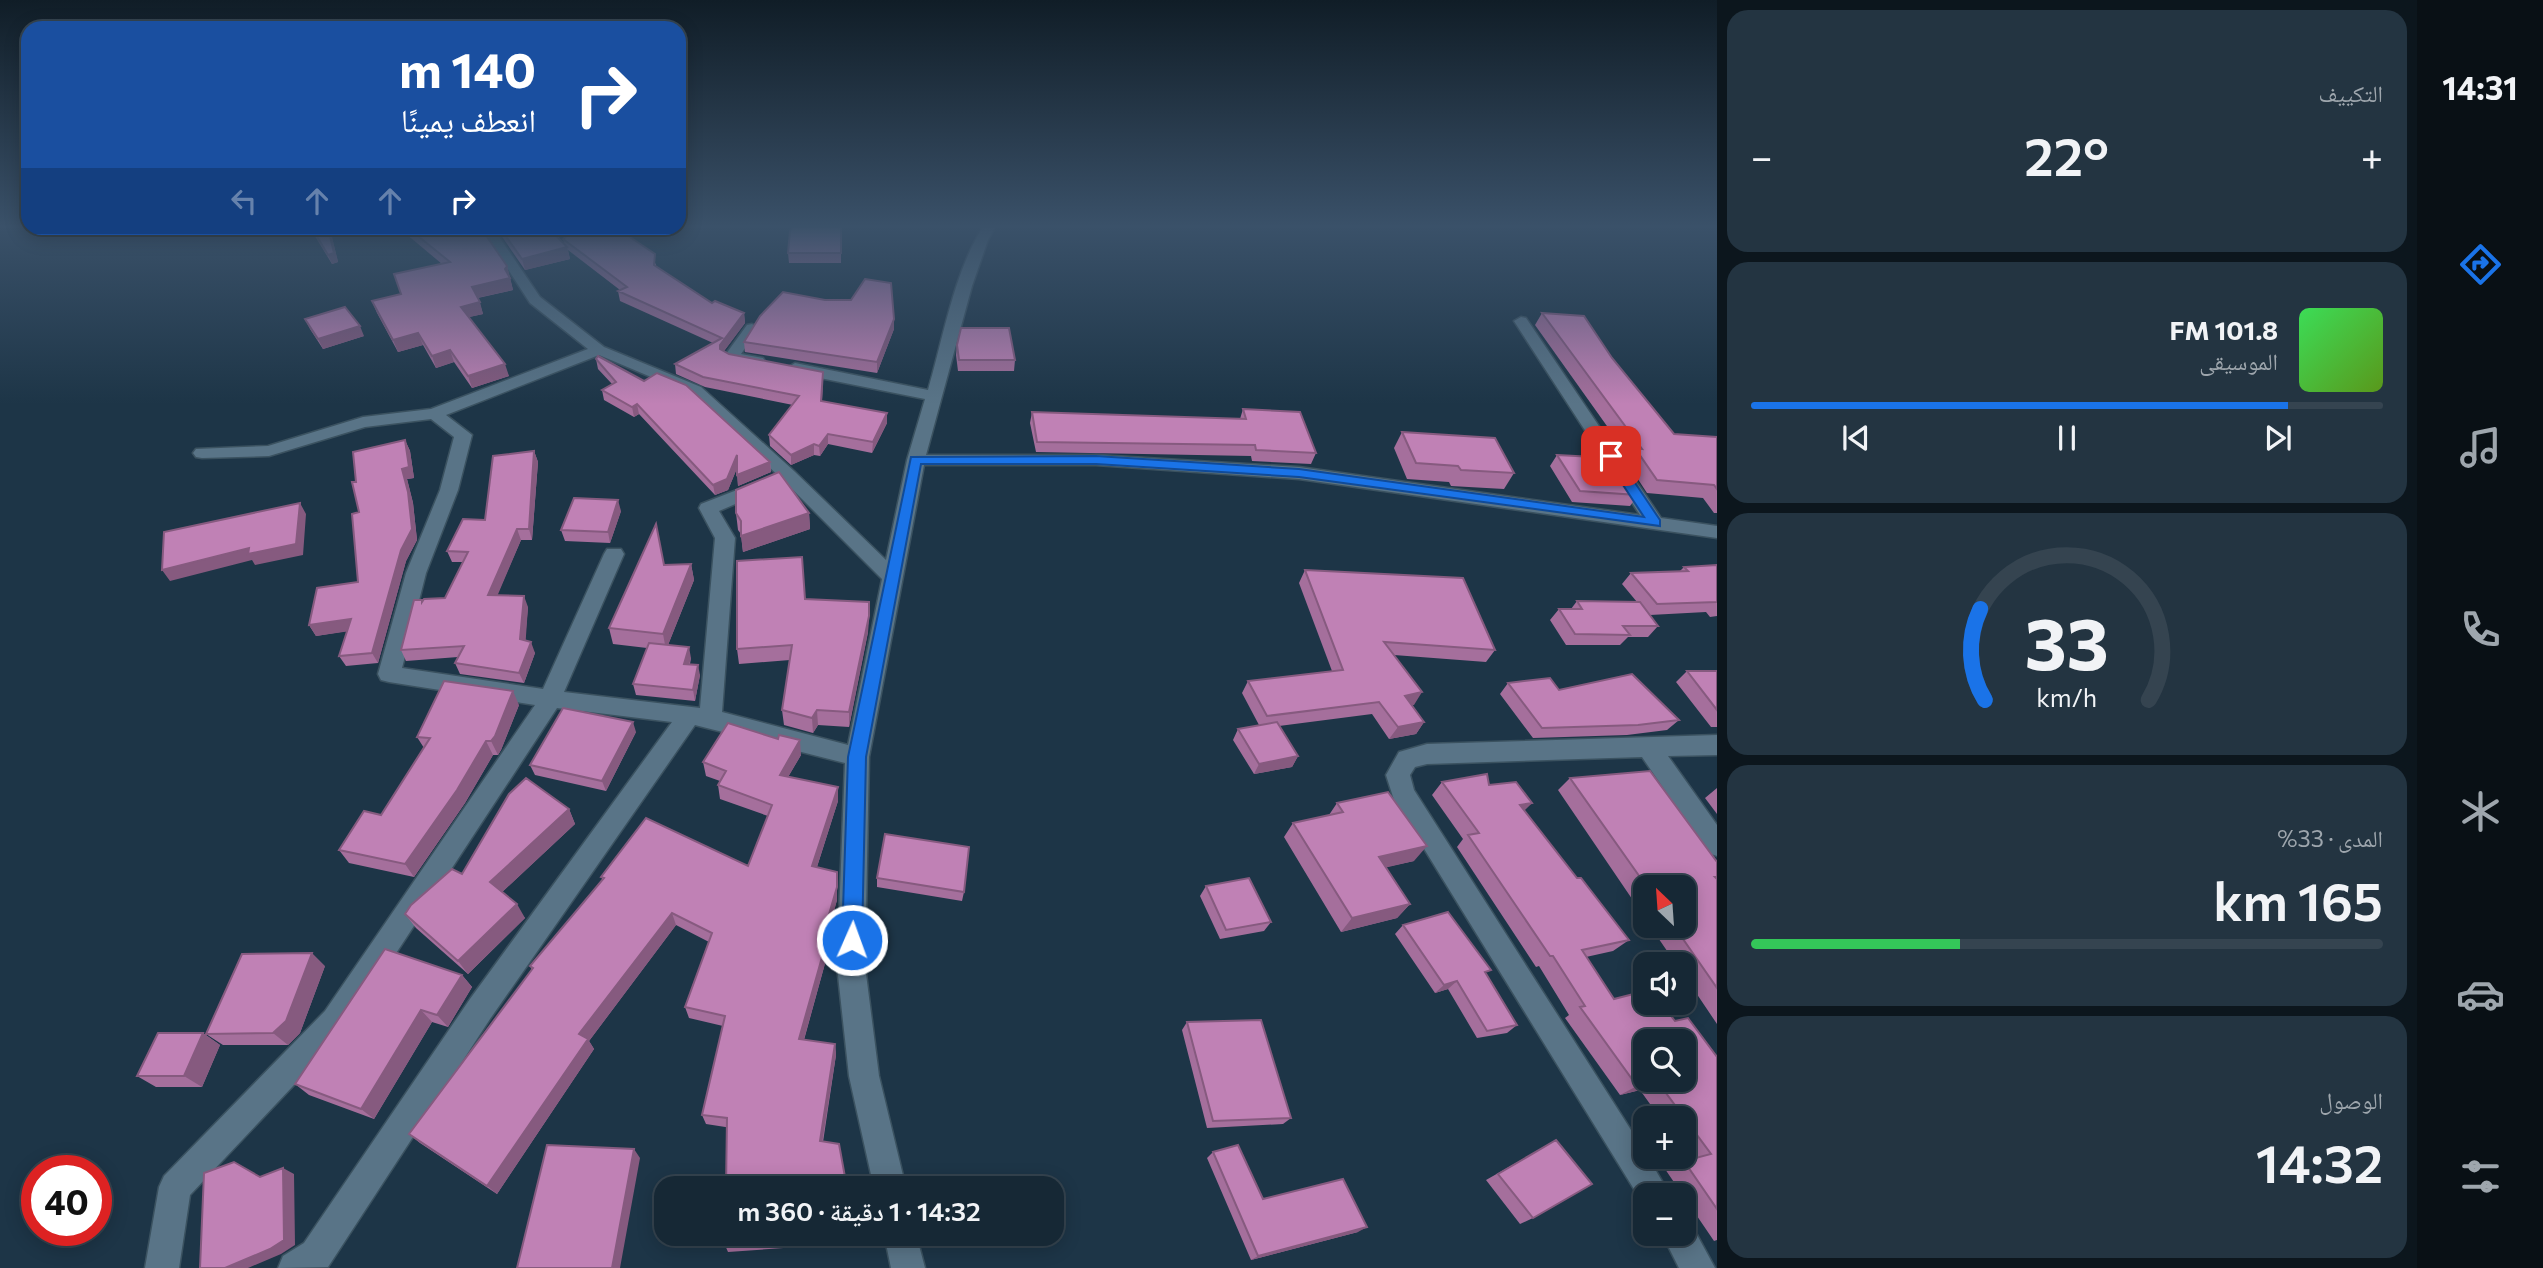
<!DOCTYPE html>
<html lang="ar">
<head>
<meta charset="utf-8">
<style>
  body { margin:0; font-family:Commissioner,"Noto Naskh Arabic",sans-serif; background:#233441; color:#f1f3f6; direction:rtl; height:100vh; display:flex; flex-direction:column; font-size:26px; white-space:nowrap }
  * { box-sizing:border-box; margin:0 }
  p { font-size:23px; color:#9ea6ad }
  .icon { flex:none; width:38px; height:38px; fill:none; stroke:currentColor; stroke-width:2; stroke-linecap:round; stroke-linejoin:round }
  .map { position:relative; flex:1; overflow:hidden; direction:ltr }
  .side { display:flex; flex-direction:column; gap:10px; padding:10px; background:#0c161d; width:700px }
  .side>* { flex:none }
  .guide { position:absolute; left:21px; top:21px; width:665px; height:214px; border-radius:21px; box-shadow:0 4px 18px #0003,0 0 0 2px #354450; direction:rtl; background:#1a4fa0; color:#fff; overflow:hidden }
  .needle { width:46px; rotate:335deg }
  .tools { position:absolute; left:1633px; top:875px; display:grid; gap:14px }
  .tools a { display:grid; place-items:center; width:63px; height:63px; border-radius:14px; background:#162835; box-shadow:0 4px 18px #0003,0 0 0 2px #354450; font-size:35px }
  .speed { position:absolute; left:21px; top:1155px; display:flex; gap:14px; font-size:35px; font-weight:700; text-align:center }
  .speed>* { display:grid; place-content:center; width:91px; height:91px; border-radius:50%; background:#162835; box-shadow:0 4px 18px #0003,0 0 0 2px #354450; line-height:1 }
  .speed .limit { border:10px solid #d22; background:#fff; color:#111 }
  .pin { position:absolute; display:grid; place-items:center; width:60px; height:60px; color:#fff; margin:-30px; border-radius:14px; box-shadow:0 4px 10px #0006 }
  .me { position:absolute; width:77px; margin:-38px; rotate:2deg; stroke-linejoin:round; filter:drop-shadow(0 0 5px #0008) }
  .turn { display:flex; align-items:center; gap:24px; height:147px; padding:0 35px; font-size:32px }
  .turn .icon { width:91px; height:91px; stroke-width:2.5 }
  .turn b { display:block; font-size:49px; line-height:60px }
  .lanes { display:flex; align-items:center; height:66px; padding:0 35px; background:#0003; justify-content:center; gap:35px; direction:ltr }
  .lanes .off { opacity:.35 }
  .big { font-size:52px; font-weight:600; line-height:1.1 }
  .side .card { flex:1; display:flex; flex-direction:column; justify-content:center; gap:10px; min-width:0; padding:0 24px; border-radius:21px; background:#233441 }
  .side .dial { align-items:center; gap:0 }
  .dial svg { height:182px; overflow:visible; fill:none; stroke:#354450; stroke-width:7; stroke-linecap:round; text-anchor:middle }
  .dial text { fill:#f1f3f6; stroke:none }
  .song { display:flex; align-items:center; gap:21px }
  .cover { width:84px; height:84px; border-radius:10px; background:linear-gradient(135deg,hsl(130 70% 55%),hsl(90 70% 35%)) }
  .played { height:7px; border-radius:4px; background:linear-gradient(90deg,#1a73e8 85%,#354450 85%) }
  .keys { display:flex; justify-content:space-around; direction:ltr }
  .heat { display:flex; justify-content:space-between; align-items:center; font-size:38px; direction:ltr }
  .charge { height:10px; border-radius:5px; background:linear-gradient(90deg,#34c759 33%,#354450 0) }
  .trip { position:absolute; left:654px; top:1176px; width:410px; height:70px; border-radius:21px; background:#162835; box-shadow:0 4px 18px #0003,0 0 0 2px #354450; font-weight:600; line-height:70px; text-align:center; direction:rtl }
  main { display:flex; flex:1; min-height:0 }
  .tabs { display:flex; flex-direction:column; width:126px; justify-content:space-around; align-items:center; background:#091015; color:#9ea6ad }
  .tabs .icon { width:49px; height:49px }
  .tabs .current { color:#1a73e8 }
  .tabs b { font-size:32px; color:#f1f3f6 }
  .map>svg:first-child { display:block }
</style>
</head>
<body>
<main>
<nav class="tabs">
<b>14:31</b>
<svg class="icon current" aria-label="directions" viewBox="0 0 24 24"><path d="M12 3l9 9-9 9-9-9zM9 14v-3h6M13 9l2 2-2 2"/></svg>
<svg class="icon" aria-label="music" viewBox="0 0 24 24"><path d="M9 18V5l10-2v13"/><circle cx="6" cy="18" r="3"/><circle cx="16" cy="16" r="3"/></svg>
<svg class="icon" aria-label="phone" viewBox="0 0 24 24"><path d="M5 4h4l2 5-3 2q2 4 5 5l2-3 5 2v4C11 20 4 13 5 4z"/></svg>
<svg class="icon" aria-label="climate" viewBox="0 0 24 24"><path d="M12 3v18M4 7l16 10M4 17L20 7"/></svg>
<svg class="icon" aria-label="car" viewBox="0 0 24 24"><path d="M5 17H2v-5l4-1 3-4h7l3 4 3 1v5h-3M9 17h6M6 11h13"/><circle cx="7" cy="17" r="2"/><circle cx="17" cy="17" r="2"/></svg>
<svg class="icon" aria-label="filters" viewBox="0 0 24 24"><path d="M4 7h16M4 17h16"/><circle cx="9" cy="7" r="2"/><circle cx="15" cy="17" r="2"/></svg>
</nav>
<section class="side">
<div class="card"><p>التكييف</p>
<div class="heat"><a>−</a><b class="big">22°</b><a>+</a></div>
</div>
<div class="card">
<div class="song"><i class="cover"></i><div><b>101.8 FM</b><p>الموسيقى</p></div></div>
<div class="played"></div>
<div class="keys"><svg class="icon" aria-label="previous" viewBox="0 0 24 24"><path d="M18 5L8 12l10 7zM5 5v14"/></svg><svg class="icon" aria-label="pause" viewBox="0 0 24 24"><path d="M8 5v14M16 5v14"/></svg><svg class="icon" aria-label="next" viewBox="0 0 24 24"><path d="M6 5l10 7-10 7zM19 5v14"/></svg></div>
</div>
<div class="card dial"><svg viewBox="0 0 100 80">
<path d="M14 69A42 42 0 1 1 86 69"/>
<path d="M14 69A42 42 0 0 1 12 29" stroke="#1a73e8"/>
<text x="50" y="56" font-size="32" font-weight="700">33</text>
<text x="50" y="72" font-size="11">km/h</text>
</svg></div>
<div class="card"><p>المدى · 33%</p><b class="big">165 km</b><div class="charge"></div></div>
<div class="card"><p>الوصول</p><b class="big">14:32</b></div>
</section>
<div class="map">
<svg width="1717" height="1268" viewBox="0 0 1717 1268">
  <rect width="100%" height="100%" fill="#1d3547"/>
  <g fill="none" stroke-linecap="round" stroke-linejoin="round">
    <defs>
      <path id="minor" d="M983 227H995L988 240 972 286 926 455H1096L1299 467 1640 515 1514 321 1521 317 1526 318 1661 518 1717 526V538L1299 479 1096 465H924L869 757 865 966 879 1076 906 1188H874L849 1076 837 966 845 763 695 725 490 1019 328 1267 278 1268 283 1256 304 1243 470 999 672 722 557 708 345 1031 190 1195 179 1268H145L159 1187 164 1176 325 1011 535 705 389 682 381 680 378 674 406 573 440 490 454 437 431 419 365 427 269 456 202 458 196 457 193 453 196 449 268 446 363 417 431 409 588 349 530 303 481 228H493L540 297 604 347 701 387 794 471 886 560 907 460 925 399 795 373 787 368 795 363 928 390C943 339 954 272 983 227ZM599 355 689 393 782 479 882 579 848 745 722 712 735 538 719 511 766 491 769 487 766 483 760 481 701 504 699 508 715 538 700 708 564 692 624 554 621 549H607L604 554 543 689 402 668 426 573 458 490 472 435 446 415Z
        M752 324 759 328 741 354 763 358 765 361 763 364 726 360 723 357 726 354 747 325Z
        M1717 735V755L1668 756 1717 825V856L1708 853 1642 757 1427 764 1415 767 1410 775 1414 790 1645 1152V1157H1648L1670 1195H1645V1207L1394 800 1386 775 1399 752 1427 744Z
        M1684 1220 1690 1222 1715 1268H1679L1662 1234H1684Z
        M884 1234H916L925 1268H891Z"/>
    </defs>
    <!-- minor casing -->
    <use href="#minor" stroke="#3b5260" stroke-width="3"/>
    <!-- minor -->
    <use href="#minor" fill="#597487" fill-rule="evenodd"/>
  </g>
  <!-- wall -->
  <path fill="#a56f9c" d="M841 227V263H789L788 253Z
    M310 228H337L330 229 338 262 332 264Z
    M399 228H481L507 266 513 290 478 298 483 314 469 317 509 376 472 388 454 362 436 368 423 345 398 352 377 313 372 301 401 294 442 264Z
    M496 228H549L564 244 563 239 579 228H635L626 234 656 264V267L712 303 744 313 745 323 724 351 729 354 823 382 822 401 887 413V423L872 453 828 444 820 456 814 455 791 465 770 446 769 435 793 405 705 387 676 374 675 364 713 343 620 301 618 291 620 290 568 250 570 259 525 270Z
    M1542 313 1612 358 1674 434 1717 437V513H1714L1703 498 1647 493 1626 461 1629 457 1535 325Z
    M305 319 364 336 323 349 310 329Z
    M894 319V329L877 373 745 352 744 342Z
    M957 345 1015 360 1014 371H958L956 355Z
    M596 359 770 462 771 472 738 486 737 468 728 490 715 495 639 414 634 417 604 400 602 390 612 384 598 369Z
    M1243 409 1316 453 1311 464 1252 461 1251 456 1036 452 1030 423 1032 412 1240 419Z
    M1402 432 1514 473 1504 489 1451 486 1449 482 1407 479 1394 448Z
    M405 440 410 451 414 478 407 479 413 503 417 540 406 561 378 663 346 666 339 656 347 631 316 636 309 625 358 582 359 512 356 482Z
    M534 451 538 462 532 540H521L497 595 528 607 525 640 535 653 524 683 460 674 455 663 458 657 406 661 401 650 423 601 445 598 463 562H452L447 551 485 520Z
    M1557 455 1638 495 1630 506 1572 502 1550 466Z
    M621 511 610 543 565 541 561 530Z
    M736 513H809L810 529 743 552 741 534 738 530Z
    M691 564 694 580 668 645 691 658 690 664 700 675 695 701 636 695 633 684 647 648 613 644 609 628 664 565Z
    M1717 565V616L1710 617 1706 612 1650 615 1658 626 1648 637H1628L1620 645H1566L1550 620 1559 609H1571L1577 601 1637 602 1622 584 1631 573 1680 571 1684 567Z
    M1305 570 1495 650 1486 662 1394 655 1414 705H1412L1424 722 1416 734 1389 739 1372 714 1279 726 1298 756 1292 767 1254 774 1233 740 1238 729 1259 725 1242 693 1248 681 1332 671 1299 583Z
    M805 599 869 602 868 632 849 727 818 725 813 733 784 725 782 710 790 660 739 664 737 649Z
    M1687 671H1717V727H1711L1676 682Z
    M1508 683 1559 690 1679 720 1667 730 1627 735 1533 738 1500 694Z
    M519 705 501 750 498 755H493L465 803 414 877 349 863 339 850 381 815 424 748 417 737Z
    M636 732 606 791 535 775 530 765Z
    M801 755 788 777 838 801 817 867 837 872V900L827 936H828L829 949 804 1040 835 1044 836 1055 823 1142 706 1124 702 1115 723 1026 689 1018 685 1007 709 942 676 925 589 1041 594 1049 497 1194 420 1143 409 1134 532 970 530 966 603 880 601 877 748 866 768 816 720 799 718 785 720 781 706 776 703 762Z
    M1570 778 1717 862V1024L1684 975V964H1676L1650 926H1684V887H1645V918L1558 790Z
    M1442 782 1532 803 1524 810 1577 878 1629 940 1613 951 1586 957 1614 999 1675 1021 1717 1057V1240L1714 1241 1665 1169 1690 1160 1684 1151V1118H1660L1640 1090 1620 1095 1565 1018 1569 1015 1539 966 1536 967 1457 847 1463 839 1432 795Z
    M1717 788V814L1705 798Z
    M1337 803 1414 861 1386 867 1410 904 1397 918 1341 932 1284 837 1293 823 1329 815Z
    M569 809 575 824 502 892 525 918 468 974 416 928 405 914 462 874Z
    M877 878 964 892 962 901 877 887Z
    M1206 886 1271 922 1264 931 1220 939 1200 896Z
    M1403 925 1517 1025 1507 1033 1477 1038 1448 989 1435 993 1395 934Z
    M325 966 300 1033 288 1045H223L206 1034Z
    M462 975 472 987 448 1027 432 1022 374 1119 309 1095 295 1084Z
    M1187 1022 1291 1118 1283 1124 1207 1128 1182 1030Z
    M203 1033 220 1045 202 1087H156L137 1076Z
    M1556 1140 1533 1218 1520 1224 1486 1180Z
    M1213 1152 1263 1199 1358 1232 1251 1260 1207 1158Z
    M855 1236V1243L728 1252 725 1245Z"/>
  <!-- shaded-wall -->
  <path fill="#865a7f" d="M328 228H337L330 229 338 262 332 264 328 255Z
    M620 228H635L620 238 618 229Z
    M567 247 570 259 525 270 522 259Z
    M507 266 513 290 476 298 472 287 505 269Z
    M480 302 483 314 465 318 461 307Z
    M744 313 745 323 721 355 720 345Z
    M894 319V329L877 373V362Z
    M360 326 364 336 323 349 318 339Z
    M418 333 423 345 398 352 393 340Z
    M450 350 454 362 436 368 432 356Z
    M505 364 509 376 472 388 468 376Z
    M637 404 639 414 634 417 632 407Z
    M887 413V423L872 453 873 442Z
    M828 434V444L820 456 819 446Z
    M405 440 410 451 414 478 407 479 413 503 417 540 406 561 378 663 372 653 401 550 402 469Z
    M814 444V455L791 465V455Z
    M534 451 538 462 532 540 529 529Z
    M737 455 738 466 728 490 715 495 713 485Z
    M770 462 771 472 738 486 737 475Z
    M618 500 621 511 610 543 608 532Z
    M300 503 306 514 303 555 255 565 252 560 170 581 162 570 249 548Z
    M809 513 810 529 743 552 741 536Z
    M517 529 521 540 493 606 488 595Z
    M691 564 694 580 666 650 663 634Z
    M524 596 528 607 525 650 520 639Z
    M869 616 868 632 849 727V712Z
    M351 619 357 630 316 636 309 625Z
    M531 642 535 653 524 683 519 673Z
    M689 647 691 658 686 674 684 664Z
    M698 665 700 675 695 701 693 690Z
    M513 691 519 705 501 750 498 755 491 741Z
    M1422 692 1414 705 1396 708 1405 696Z
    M817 710 818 725 813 733 812 718Z
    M633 722 636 732 606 791 602 781Z
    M1424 722 1416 734 1389 739 1398 727Z
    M800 740 801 755 781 789 780 775Z
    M486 741 493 755 465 803 414 877 405 864Z
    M1298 756 1292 767 1254 774 1259 764Z
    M838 787V801L813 879 812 866Z
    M1532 803 1520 815V805Z
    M569 809 575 824 498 896 490 882Z
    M1427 846 1414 861 1367 872 1379 857Z
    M837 872V900L824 947 823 935Z
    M517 904 525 918 468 974 458 961Z
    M1410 904 1397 918 1341 932 1352 918Z
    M672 913 676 925 589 1041 594 1049 497 1194 487 1186 579 1034Z
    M828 936 829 949 801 1050 799 1039Z
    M312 953 325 966 300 1033 288 1045 273 1033Z
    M462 975 472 987 448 1027 437 1015Z
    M1457 981 1448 989 1435 993 1444 985Z
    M421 1010 432 1022 374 1119 361 1109Z
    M203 1033 220 1045 202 1087 184 1076Z
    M835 1044 836 1055 821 1150 820 1141Z
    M1657 1081 1640 1090 1620 1095 1637 1086Z
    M634 1149 640 1158 620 1268H612Z
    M283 1168 294 1174 295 1245 281 1254 248 1268H225Z
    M1367 1227 1358 1232 1251 1260 1258 1256Z"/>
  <!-- building -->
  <path fill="#c081b5" stroke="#865a7f" stroke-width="2" fill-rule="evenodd" d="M793 227H841V253H788L790 231Z
    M312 228H328L334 253 328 255Z
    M408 228H481L507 266 505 269 510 278 472 287 480 302 461 307 505 364 468 376 450 350 432 356 418 333 393 340 372 301 401 294 394 274 450 262Z
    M500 228H549L567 247 522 259Z
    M579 228H620L618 229 655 254 654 265 712 303 715 301 744 313 720 345V349L729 354 823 372 821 401 887 413 873 442 828 434 819 446 814 444 791 455 769 435 799 396 703 377 675 364 722 338 618 291 627 287 563 239Z
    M865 279 891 283 894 319 877 362 744 342 760 316 783 292 825 300H851Z
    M345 307 360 326 318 339 305 319Z
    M1542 313 1584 316 1612 358 1674 434 1717 437V489L1714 485 1657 480 1635 448 1642 449Z
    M961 328H1009L1015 360H959L957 345Z
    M598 356 644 381 657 373 686 385 770 462 737 475V455L727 479 713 485 637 404 632 407 602 390 616 382 596 359Z
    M1243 409 1300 412 1316 453 1256 450 1255 445 1037 442 1032 412 1246 419Z
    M1402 432 1495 438 1514 473 1461 470 1458 466 1416 463Z
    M405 440 409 467 402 469 408 492 412 529 401 550 372 653 339 656 351 619 309 625 317 588 358 582 352 514 359 512 352 482H356L353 452Z
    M534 451 529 529H517L488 595 524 596 520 639 531 642 519 673 455 663 464 646 401 650 414 600H422V602L424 599 445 598 468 552 447 551 463 519 485 520 493 456Z
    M1557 455 1613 458 1638 495 1580 491Z
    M779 472 809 513 741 536V521L736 513V490Z
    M574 498 618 500 608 532 561 530Z
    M300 503 296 544 248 554 249 548 162 570 164 532Z
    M656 524 664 565 691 564 663 634 609 628Z
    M802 557 805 599 869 602V616L849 712 817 710 812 718 782 710 792 645 737 649V561Z
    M1717 565V602L1657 604 1631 573 1688 571 1684 567Z
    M1305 570 1463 578 1495 650 1384 642 1422 692 1405 696 1424 722 1398 727 1379 702 1267 716 1248 681 1343 670Z
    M1577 601 1640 602 1658 626H1623L1630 635 1575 634 1559 609H1582Z
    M649 643 689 647 684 664 698 665 693 690 633 684Z
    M1687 671H1717V710Z
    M1632 674 1679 720 1638 725 1542 728 1508 683 1550 678 1559 690Z
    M444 681 513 691 495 736 491 741H486L457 790 405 864 339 850 364 811 381 815 430 738 417 737Z
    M563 708 633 722 602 781 530 765Z
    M1277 722 1298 756 1259 764 1238 729Z
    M728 723 778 739 779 735 800 740 780 775 838 787 812 866 837 872V887L823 935 828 936 799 1039 835 1044 820 1141 839 1144 847 1188H726L727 1118 702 1115 725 1016 685 1007 712 933 672 913 579 1034 588 1039 487 1186 409 1134 533 968 530 966 604 878 601 877 646 818 748 866 772 805 718 785 726 771 703 762Z
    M1650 771 1717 862V877H1715L1717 879V988L1674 926H1684V887H1647L1570 778Z
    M1487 774 1489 785 1516 782 1532 803 1520 805 1577 878H1581L1629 940 1582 950 1614 999 1645 991V1003H1661L1675 1021 1688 1018 1717 1057V1209L1684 1161 1711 1154 1657 1081 1637 1086 1580 1007 1585 1006 1553 956H1550L1468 835 1479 833 1442 782ZM1645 1041H1684V1080H1645Z
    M526 778 569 809 490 882 517 904 458 961 405 914 411 905 452 869 462 874 509 794Z
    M1388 792 1427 846 1379 857 1410 904 1352 918 1293 823 1343 812 1337 803Z
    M885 834 969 847 964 892 877 878Z
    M1249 878 1271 922 1226 930 1206 886Z
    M1448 912 1491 970 1485 972 1517 1025 1487 1031 1457 981 1444 985 1403 925Z
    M385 949 462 975 437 1015 421 1010 361 1109 295 1084Z
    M312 953 286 1021 273 1033 206 1034 242 954Z
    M1261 1020 1291 1118 1213 1121 1187 1022Z
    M158 1033H203L184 1076H137Z
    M1556 1140 1592 1184 1533 1218 1498 1174Z
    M547 1145 634 1149 612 1268H517Z
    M1238 1145 1263 1199 1343 1179 1367 1227 1258 1256 1213 1152Z
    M234 1162 260 1177 283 1168 284 1240 270 1249 225 1268H200L204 1173Z
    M725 1234H854L855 1236 725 1245Z"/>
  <!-- sky -->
  <linearGradient id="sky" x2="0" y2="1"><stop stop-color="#101d27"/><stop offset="0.56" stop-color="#3a5169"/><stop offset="1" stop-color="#3a5169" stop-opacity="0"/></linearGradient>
  <rect width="1717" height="404" fill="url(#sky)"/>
  <!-- route -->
  <path fill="#1a73e8" stroke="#114b97" stroke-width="2" d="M1611 451 1615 453 1660 520V526L1299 477 1096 464H921L866 757 862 940 859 947 852 950 845 947 842 940 848 757 911 457 1096 456 1299 469 1644 517 1604 456Z"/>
</svg>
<div class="tools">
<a><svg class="needle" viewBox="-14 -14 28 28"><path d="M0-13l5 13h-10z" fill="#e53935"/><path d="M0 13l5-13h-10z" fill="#9ea6ad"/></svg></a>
<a><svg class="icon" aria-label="sound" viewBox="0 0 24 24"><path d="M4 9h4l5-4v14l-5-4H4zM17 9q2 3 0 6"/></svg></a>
<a><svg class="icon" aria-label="search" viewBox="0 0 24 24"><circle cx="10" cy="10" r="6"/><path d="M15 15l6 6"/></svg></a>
<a>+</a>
<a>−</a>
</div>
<div class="speed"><div class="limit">40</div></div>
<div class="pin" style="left:1611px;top:456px;background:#d93025"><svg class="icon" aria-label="arrive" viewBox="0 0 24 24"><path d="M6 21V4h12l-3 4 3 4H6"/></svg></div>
<svg class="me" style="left:852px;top:940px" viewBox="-20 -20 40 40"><circle r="17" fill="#1a73e8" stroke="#fff" stroke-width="3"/><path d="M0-11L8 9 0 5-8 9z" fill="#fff"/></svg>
<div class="trip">14:32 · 1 دقيقة · 360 m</div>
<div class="guide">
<div class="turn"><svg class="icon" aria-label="right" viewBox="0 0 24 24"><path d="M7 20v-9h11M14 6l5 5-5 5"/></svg><div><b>140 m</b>انعطف يمينًا</div></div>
<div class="lanes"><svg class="icon off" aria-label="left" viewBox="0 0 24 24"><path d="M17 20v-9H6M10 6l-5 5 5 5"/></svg><svg class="icon off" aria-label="ahead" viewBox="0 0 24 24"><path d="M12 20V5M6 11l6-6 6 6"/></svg><svg class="icon off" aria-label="ahead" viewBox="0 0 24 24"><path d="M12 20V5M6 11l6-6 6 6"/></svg><svg class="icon" aria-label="right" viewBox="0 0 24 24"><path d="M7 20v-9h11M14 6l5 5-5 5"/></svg></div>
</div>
</div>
</main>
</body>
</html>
